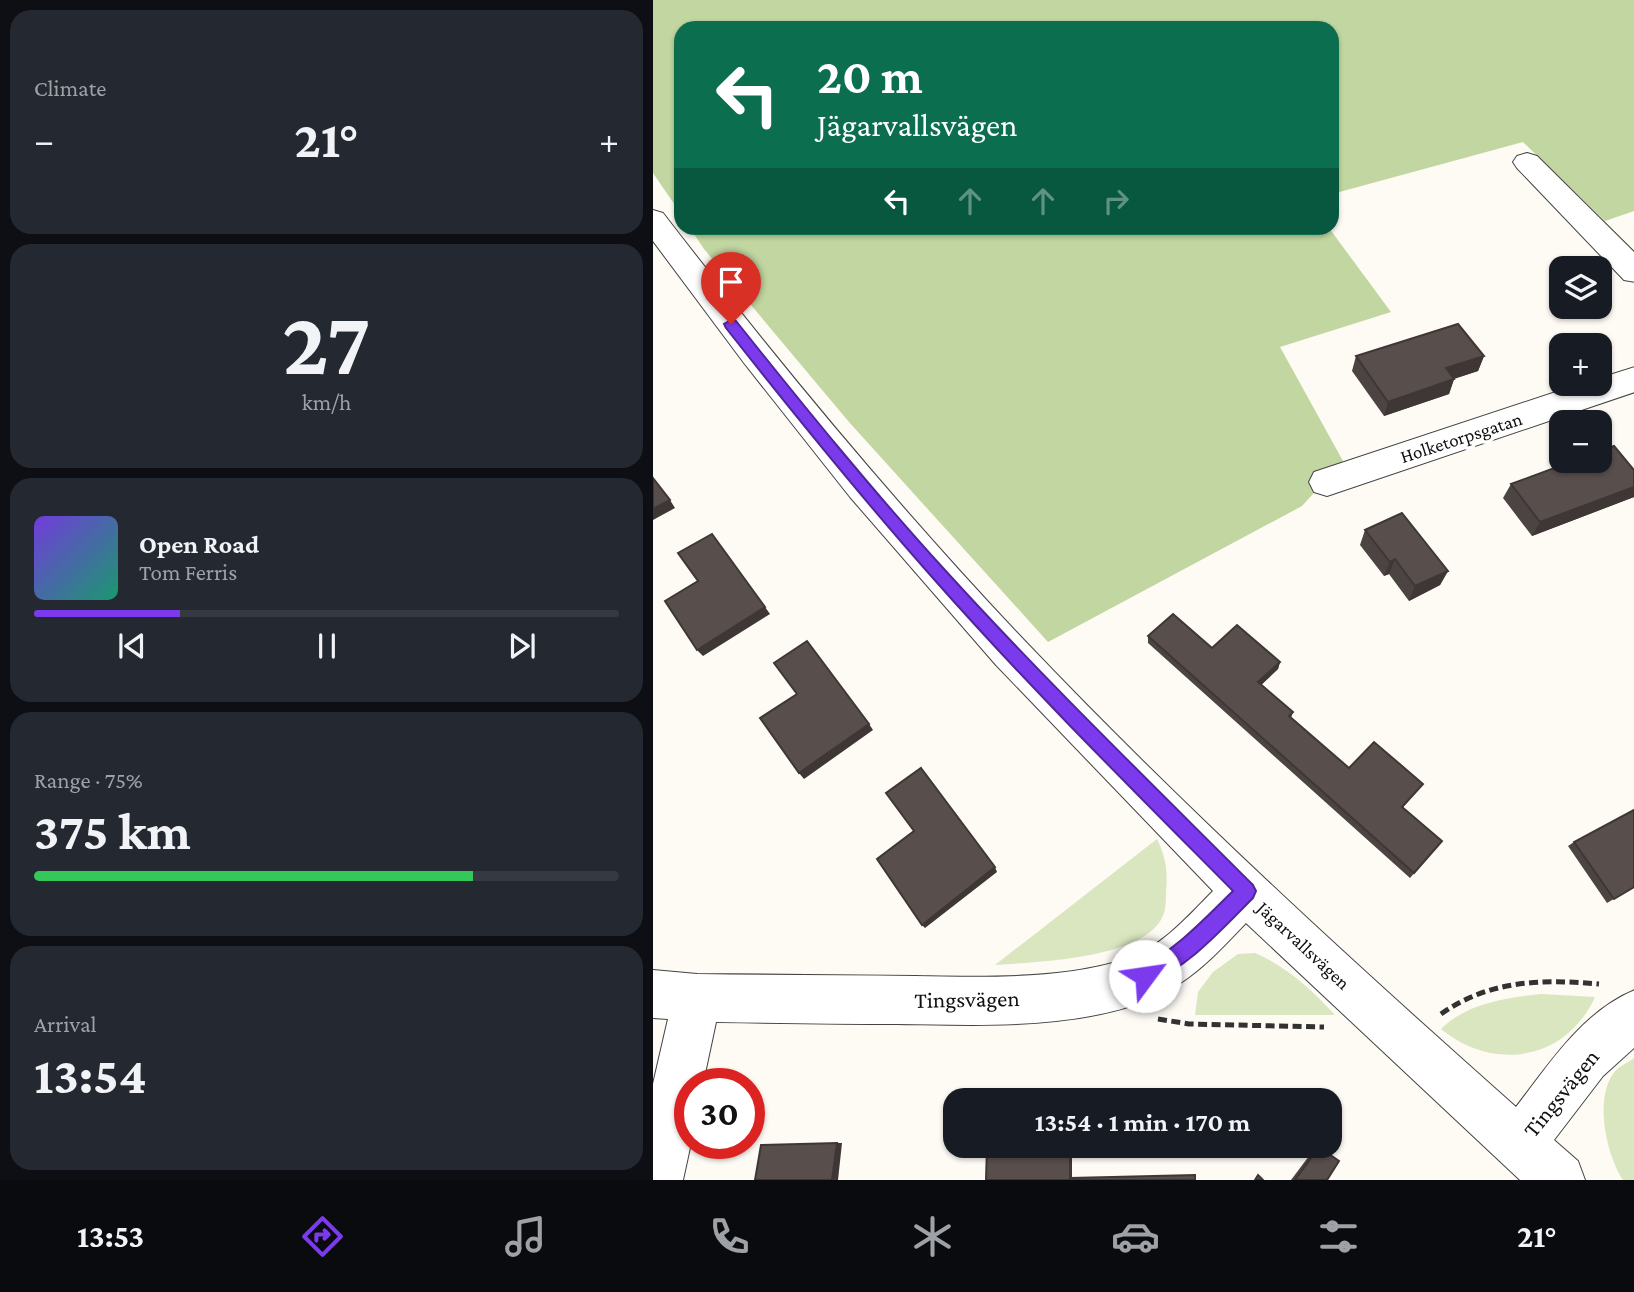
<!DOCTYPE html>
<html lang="en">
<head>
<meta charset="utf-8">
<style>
  body { margin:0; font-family:"Crimson Pro",serif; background:#242831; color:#f1f3f6; height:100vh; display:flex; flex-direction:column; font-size:26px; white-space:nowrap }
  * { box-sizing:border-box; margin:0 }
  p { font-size:23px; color:#9ea1a6 }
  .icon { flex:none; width:38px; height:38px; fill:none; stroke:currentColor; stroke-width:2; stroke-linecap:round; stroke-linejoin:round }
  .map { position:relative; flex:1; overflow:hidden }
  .sheet { display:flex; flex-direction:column; gap:10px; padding:10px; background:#0d0f14; width:653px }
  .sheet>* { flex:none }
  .guide { position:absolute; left:21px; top:21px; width:665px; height:214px; border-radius:21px; box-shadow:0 2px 5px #0004; background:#0b6e4f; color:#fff; overflow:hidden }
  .buttons { position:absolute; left:896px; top:256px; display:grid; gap:14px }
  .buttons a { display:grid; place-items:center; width:63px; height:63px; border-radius:14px; background:#171b24; box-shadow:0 2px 5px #0004; font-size:35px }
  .speed { position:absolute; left:21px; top:1068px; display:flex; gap:14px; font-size:35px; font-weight:700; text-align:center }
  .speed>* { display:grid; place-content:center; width:91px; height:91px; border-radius:50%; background:#171b24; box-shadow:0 2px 5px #0004; line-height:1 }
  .speed .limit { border:10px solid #d22; background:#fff; color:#111 }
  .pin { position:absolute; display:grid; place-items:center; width:60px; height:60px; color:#fff; margin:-72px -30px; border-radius:50% 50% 50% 0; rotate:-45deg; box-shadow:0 0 7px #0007 }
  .pin .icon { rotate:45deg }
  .me { position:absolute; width:77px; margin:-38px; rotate:59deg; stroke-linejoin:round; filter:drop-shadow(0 0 5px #0008) }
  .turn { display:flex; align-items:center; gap:24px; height:147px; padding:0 28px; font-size:32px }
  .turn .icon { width:91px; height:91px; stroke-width:2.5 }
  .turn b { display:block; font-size:49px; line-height:60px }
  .lanes { display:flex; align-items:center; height:66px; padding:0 28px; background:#0003; justify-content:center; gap:35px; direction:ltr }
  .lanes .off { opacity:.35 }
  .big { font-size:52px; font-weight:700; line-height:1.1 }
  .sheet .card { flex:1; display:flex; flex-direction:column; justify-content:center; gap:10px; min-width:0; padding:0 24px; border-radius:21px; background:#242831 }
  .sheet .dial { align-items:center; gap:0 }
  .dial b { font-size:91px; line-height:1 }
  .song { display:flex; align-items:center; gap:21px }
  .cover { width:84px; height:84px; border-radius:10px; background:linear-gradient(135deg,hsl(260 70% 55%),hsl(160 70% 35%)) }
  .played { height:7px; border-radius:4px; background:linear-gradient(90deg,#7c3aed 25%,#363941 25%) }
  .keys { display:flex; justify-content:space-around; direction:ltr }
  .heat { display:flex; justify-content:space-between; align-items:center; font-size:38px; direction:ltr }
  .charge { height:10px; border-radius:5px; background:linear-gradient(90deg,#34c759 75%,#363941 0) }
  .trip { position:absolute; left:290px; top:1088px; width:399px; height:70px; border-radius:21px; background:#171b24; box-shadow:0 2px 5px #0004; font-weight:700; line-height:70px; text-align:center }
  .menu { display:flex; height:112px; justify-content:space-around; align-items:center; background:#090b0e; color:#9ea1a6 }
  .menu .icon { width:49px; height:49px }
  .menu .current { color:#7c3aed }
  .menu b { font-size:32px; color:#f1f3f6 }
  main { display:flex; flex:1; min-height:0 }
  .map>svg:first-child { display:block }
</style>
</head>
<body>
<main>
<section class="sheet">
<div class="card"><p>Climate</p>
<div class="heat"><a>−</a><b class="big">21°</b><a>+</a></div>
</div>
<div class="card dial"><b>27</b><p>km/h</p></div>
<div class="card">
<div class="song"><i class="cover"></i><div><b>Open Road</b><p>Tom Ferris</p></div></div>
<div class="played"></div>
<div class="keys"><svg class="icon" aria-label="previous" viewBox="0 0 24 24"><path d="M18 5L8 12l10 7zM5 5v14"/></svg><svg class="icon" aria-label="pause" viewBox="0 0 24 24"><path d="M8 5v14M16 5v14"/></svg><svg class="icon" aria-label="next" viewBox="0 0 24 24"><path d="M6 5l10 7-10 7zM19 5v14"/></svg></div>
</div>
<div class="card"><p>Range · 75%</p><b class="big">375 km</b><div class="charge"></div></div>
<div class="card"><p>Arrival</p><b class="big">13:54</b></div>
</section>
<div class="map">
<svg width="982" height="1180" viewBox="0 0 982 1180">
  <rect width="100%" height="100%" fill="#fefaf4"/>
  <!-- green -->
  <path fill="#dae6bf" d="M504 839C513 858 515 871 513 892 513 898 513 907 511 913 497 959 382 962 342 965Z
    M602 953C634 967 658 989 682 1015H542L545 992 560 972 585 954Z
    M888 994 942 997C913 1061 840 1072 788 1029 814 1003 854 998 888 994Z
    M981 1058V1180H970C953 1154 940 1096 963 1070 967 1066 976 1062 981 1058Z"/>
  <!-- forest -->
  <path fill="#c1d6a0" d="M0 0H981V211L952 221 870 142 679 194V28H28V214L0 173Z
    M37 228H676L738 312 627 347 690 461 649 506 395 642 196 422 51 249Z"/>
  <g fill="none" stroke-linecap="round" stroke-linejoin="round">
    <defs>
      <path id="minor" d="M874 153 884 156 982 253V282L971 280 864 168 860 162 864 156Z
        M0 210 10 213C124 361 243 505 371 640 527 804 694 957 863 1107 896 1064 930 1011 982 990V1047L950 1076 901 1140 925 1161 932 1180H867L593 923C572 945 551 968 526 984 452 1032 329 1025 244 1024 184 1024 124 1023 63 1022L50 1083H37L38 1143 30 1180H0V1084L15 1019 0 1018V970L44 974C117 975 189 975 262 976 328 977 410 980 473 959 508 948 535 916 560 891L343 665 197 497 91 363 0 241Z
        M982 367V392L674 496 661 492 656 482 661 472 930 383H947V378Z"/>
    </defs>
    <!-- minor casing -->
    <use href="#minor" stroke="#434343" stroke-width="2"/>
    <!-- path -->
    <path stroke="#323232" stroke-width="5" stroke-dasharray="9 4.5" stroke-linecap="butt" d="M788 1014C836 980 889 979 946 984
      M505 1019 536 1024 671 1027"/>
    <!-- minor -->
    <use href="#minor" fill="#fff" fill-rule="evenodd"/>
  </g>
  <!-- wall -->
  <path fill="#4c4442" d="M703 356H831L825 371 801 379 796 394 731 416 699 371Z
    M981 470V497L879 536 850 498 858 484Z
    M712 530 795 571 787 585 756 601 736 574 731 576 707 545Z
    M495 636 627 662 625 669 608 685 640 712 638 718 696 768 766 789 750 807 789 841 757 878 495 643Z
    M921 842 981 887 954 903 915 846Z
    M666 1147 674 1180H638L662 1148Z"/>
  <!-- shaded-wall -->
  <path fill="#3e3736" d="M831 356 825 371 787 383 793 368Z
    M801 379 796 394 731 416 735 402Z
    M981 487V497L879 536 887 522Z
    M17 500 22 508 0 520V509Z
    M742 559 736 574 731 576 737 562Z
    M795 571 787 585 756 601 762 586Z
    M112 607 117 614 50 656 44 650Z
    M627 662 625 669 604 689 605 682Z
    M216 724 220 730 151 779 146 773Z
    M342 867 344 872 272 928 269 925Z
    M184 1143H189L185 1180H179Z
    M417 1146H419V1178H417Z"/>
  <!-- building -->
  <path fill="#584f4d" stroke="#3e3736" stroke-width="2" d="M805 324 831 356 793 368 801 379 735 402 703 356Z
    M961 446 981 470V487L887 522 858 484 923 460H947V451Z
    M0 478 17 500 0 509Z
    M749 513 795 571 762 586 742 559 737 562 712 530Z
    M59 534 112 607 44 650 12 601 45 581 25 553Z
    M520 614 559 648 584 625 627 662 605 682 640 712 636 716 696 768 721 742 770 784 749 807 789 841 761 873 495 636Z
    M154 641 216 724 146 773 107 718 144 694 121 663Z
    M268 768 342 867 269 925 224 859 261 831 233 793Z
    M981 810V887L961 899 921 842Z
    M184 1143 179 1180H102L108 1145Z
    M334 1146H417V1178L542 1175V1180H333Z
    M666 1147 686 1161 674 1180H642Z
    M605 1175 610 1180H602Z"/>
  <!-- route -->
  <path fill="#7c3aed" stroke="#51269a" stroke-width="2" d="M78 320 83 321C150 405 218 489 291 569 390 678 496 781 600 885L603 891 600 898C567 931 536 967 492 985L485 983 482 976 485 969C522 951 550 920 580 891 478 788 375 686 279 577 207 496 140 413 73 328L71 324Z"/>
  <g text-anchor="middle" stroke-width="7" stroke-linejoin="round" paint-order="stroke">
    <!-- street labels -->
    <g font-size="19" fill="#101010" stroke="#fff">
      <text transform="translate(808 437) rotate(-18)" y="7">Holketorpsgatan</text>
      <text transform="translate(651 945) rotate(43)" y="7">Jägarvallsvägen</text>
    </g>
    <!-- near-street labels -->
    <g font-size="23" fill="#101010" stroke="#fff">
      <text transform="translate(314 999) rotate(-1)" y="8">Tingsvägen</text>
      <text transform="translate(908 1093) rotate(-51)" y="8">Tingsvägen</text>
    </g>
  </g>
</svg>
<div class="buttons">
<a><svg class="icon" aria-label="layers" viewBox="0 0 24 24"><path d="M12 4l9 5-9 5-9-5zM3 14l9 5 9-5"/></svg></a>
<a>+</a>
<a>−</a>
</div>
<div class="speed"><div class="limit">30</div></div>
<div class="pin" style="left:78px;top:324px;background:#d93025"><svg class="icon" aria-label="arrive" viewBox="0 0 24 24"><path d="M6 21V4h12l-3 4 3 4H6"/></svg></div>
<svg class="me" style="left:492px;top:976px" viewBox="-20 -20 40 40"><circle r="19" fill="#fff"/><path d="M0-13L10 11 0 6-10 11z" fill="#7c3aed"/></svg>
<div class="trip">13:54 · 1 min · 170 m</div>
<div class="guide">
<div class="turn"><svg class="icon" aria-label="left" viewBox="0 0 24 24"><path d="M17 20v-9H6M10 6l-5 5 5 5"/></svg><div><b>20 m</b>Jägarvallsvägen</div></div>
<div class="lanes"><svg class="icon" aria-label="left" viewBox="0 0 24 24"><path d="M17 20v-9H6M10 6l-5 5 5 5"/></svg><svg class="icon off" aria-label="ahead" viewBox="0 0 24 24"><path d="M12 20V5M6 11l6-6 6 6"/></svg><svg class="icon off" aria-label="ahead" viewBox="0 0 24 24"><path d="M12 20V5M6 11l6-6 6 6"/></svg><svg class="icon off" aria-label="right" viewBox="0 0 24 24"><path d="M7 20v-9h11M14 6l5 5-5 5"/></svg></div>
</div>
</div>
</main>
<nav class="menu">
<b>13:53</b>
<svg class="icon current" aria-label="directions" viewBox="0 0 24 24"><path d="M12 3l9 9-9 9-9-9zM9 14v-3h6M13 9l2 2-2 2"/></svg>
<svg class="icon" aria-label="music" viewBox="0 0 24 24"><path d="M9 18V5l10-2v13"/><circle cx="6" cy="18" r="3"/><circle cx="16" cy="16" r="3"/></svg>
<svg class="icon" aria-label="phone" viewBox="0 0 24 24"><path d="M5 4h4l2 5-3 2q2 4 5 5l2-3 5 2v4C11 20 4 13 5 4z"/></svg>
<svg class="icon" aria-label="climate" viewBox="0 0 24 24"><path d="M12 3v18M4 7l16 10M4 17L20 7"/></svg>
<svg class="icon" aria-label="car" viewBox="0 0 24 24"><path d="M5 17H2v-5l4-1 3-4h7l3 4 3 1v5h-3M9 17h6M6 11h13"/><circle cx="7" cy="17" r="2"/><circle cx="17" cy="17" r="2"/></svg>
<svg class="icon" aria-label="filters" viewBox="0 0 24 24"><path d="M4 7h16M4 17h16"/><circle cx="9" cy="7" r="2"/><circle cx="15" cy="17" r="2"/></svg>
<b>21°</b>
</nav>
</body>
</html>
